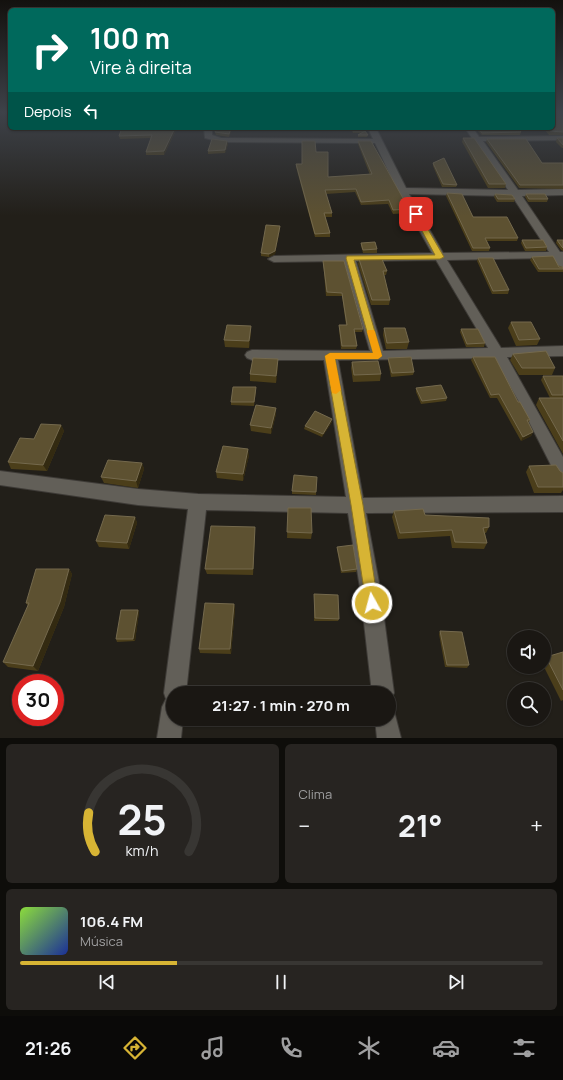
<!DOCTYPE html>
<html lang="pt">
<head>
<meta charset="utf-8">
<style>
  body { margin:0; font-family:Manrope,sans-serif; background:#272421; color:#f1f3f6; height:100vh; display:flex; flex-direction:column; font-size:15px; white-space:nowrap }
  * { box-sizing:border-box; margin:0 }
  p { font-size:13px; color:#9f9fa0 }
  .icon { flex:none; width:22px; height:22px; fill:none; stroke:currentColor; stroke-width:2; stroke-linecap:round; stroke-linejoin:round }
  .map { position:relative; height:738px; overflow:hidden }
  .side { display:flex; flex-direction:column; gap:6px; padding:6px; background:#0e0d0a; flex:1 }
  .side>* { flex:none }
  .top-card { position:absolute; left:8px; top:8px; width:547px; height:122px; border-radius:6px; box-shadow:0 1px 3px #0004,0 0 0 1px #383633; background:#00695c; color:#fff; overflow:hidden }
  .buttons { position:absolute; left:507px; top:630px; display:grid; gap:8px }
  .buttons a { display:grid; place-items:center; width:44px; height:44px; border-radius:50%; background:#1a1713; box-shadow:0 1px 3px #0004,0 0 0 1px #383633; font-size:20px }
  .speed { position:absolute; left:12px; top:674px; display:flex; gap:8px; font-size:20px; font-weight:700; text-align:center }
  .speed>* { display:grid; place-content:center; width:52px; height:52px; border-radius:50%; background:#1a1713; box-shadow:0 1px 3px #0004,0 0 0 1px #383633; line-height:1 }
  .speed .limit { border:6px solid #d22; background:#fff; color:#111 }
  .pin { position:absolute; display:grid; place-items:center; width:34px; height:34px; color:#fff; margin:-17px; border-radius:8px; box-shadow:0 2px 6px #0006 }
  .me { position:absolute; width:44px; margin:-22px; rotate:353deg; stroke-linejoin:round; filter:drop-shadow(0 0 3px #0008) }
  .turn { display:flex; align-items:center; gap:14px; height:84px; padding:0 16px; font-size:18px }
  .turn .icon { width:52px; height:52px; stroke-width:2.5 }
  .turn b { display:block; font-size:28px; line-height:34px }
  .then { display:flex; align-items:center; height:38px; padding:0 16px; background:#0003; gap:8px; font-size:15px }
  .big { font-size:30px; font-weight:700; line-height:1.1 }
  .side .widget { flex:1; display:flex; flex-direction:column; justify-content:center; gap:6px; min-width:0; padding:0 14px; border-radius:6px; background:#272421 }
  .side .dial { align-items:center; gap:0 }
  .dial svg { height:104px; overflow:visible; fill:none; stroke:#383633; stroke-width:7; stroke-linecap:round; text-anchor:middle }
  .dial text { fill:#f1f3f6; stroke:none }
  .song { display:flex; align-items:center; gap:12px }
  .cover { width:48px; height:48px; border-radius:6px; background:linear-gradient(135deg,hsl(90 70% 55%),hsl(230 70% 35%)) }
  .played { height:4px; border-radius:2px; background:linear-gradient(90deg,#d7b434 30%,#383633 30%) }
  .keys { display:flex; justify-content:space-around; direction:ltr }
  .heat { display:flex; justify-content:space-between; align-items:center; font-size:22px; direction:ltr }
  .side .tiles { flex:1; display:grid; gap:6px; grid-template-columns:1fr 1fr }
  .widget:last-child { grid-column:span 2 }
  .trip { position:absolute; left:166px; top:686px; width:230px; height:40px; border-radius:20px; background:#1a1713; box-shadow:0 1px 3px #0004,0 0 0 1px #383633; font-weight:700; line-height:40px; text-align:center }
  .tabs { display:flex; height:64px; justify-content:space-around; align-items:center; background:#0a0908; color:#9f9fa0 }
  .tabs .icon { width:28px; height:28px }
  .tabs .on { color:#d7b434 }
  .tabs b { font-size:18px; color:#f1f3f6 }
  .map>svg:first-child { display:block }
</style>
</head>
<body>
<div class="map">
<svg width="563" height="738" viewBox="0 0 563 738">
  <rect width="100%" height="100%" fill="#221f19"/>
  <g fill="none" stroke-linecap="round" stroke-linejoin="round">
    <defs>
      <path id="street" d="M204 128H212V135L221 138 373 139 368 128H376L406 188 508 190 465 128H473L479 137 563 136V140L483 141 518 190 563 189V195L522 196 560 252H563V270L559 269 553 258 447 260 501 348 563 346V356L507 357 563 457V479L557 477 518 400 494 358 338 360 363 498 563 496V512L366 513 380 588 394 693 389 702V693H372L360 588 348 513 206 510 186 693H173V719H183L181 738H157L162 707 166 699 164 693 188 509 138 505 0 485V471L138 489 198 494 346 497 324 360H252L247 358 245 355 247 352 252 350 370 351 344 261 274 262 268 259 274 256 432 253 400 196 375 143 220 142 205 138ZM409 194 512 196 549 252 443 253ZM436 260 488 348 383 351 356 261Z
        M389 709 394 711 401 738H377L375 719H389Z"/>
    </defs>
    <!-- street casing -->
    <use href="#street" stroke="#3e3b37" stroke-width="2"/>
    <!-- street -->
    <use href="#street" fill="#625f58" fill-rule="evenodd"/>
  </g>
  <!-- wall -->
  <path fill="#4b3e1a" d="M563 113V135H549L543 128H553Z
    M177 128 164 155H146V152L151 138 120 139 119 136Z
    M232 128 229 137 216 135 215 132Z
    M350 128H366V132L368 135 367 137H358V135L360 133H353Z
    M475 128H518L521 132 520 135H482Z
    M463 138 506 184 505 188H488L462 142Z
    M557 138H563V148H562L556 142Z
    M487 139 542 163H563V189L519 188 486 142Z
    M227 141 228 144 225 153 208 154V151Z
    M358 141 409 209 408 213 393 214 388 204 361 205 355 192 326 194 332 213V217H325L330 233V237H315L296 167V164H302L316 152 328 177 370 175 358 144Z
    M433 163 457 185 456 187H442L433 166Z
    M447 193 473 217 518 238 517 241H487L490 248 489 251H472L446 196Z
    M495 194 515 199 514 202H497L494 197Z
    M526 194 548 199 547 202H528L525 197Z
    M280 229 275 254 269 257 261 256V253Z
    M522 240 547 247 546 251H525L521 243Z
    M557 240H563V251L561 250 556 243Z
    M361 243 377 249V253H363L361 246Z
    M532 257 563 267V272H538L530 260Z
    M478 258 509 290 508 294H492L477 261Z
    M359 259 387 271 386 275H384L390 300 389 305H371L358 264Z
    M323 261 363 329 362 332H355L357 346 356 349H341L339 328V325H346L342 296H326Z
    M511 322 540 339 537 345 516 346 508 328Z
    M251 326V332L249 348 225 347 224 340Z
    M384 328 409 342 407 349H386L383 335Z
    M461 329 485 343 484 347H466L460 332Z
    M513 354 555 368 552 375H519L510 360Z
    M473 357 518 402 530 420 528 423 533 432 531 436 521 441 497 398H490L471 360Z
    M388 358 414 372 413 375 391 377 388 361Z
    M352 362 381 374 380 381 353 382 351 368Z
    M278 366 276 383 250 381V374Z
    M543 376H563V398H550L541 380Z
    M416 388 447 398 446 401 421 404 416 392Z
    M256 391 254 406 231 405V402Z
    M539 398H563V454L536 405Z
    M276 408V414L271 434 251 431 250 425Z
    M332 422 322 437 304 429 305 426Z
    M61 425 64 431 47 471 11 469 8 462 34 439Z
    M249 455 243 481 217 478 216 472Z
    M142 463 144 469 138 488 104 483 101 477Z
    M529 466 560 471 563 473V490L561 493H534L526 472Z
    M317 477 316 495 292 494V491Z
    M288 508 312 533 311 539 287 538Z
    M394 511 425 515 489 527 486 533H485L487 543 484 549 452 548 450 536 398 539 392 517Z
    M135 517 137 523 129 549 99 547 96 541Z
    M255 527V533L253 575 207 574 205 569Z
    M337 547 357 569 356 572 341 573 337 549Z
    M69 569 72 574 64 607 38 671 8 667 3 662 28 606 26 603Z
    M314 594 339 619 338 621H314Z
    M234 604 235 609 231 654 200 653 199 649Z
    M138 610 139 612 135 641 117 642 116 639Z
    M440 631 469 665 467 668 445 667 439 634Z
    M563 652V700L561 701 544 667V658L546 657Z"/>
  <!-- shaded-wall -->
  <path fill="#332a11" d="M175 128H177L164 155V151Z
    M227 141 228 144 225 153V150Z
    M280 226 275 254 269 257V254Z
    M251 326V332L249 348V341Z
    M278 359V366L276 383V376Z
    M276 408V414L271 434V428Z
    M332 419V422L322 437 323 434Z
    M61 425 64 431 47 471 43 465Z
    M533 432 531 436 521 441 523 437Z
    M248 449 249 455 243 481V474Z
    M142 463 144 469 138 488 136 481Z
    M135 517 137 523 129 549 127 543Z
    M255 527V533L253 575V569Z
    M69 569 72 574 64 607 38 671 33 666Z
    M234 604 235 609 231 654 230 649Z
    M138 610 139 612 135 641 133 639Z"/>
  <!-- building -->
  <path fill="#5d5131" stroke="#74694d" d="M553 113H563V132L550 131 547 128H553Z
    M122 128H175L164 151 146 152 152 135 119 136Z
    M217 128H231L229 134 215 132Z
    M352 128H366V131H353Z
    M478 128H518L521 132 482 133Z
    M365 131 368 135H358Z
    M463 138H474L506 184H489Z
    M557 138H563V145Z
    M212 139 227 141 225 150 208 151Z
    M487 139H526L542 163H563V185H520Z
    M302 141H315L316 152H328V177L372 174 358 141H371L409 209 393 210 389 200 361 202 356 189 325 190 332 213H324L330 233 315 234 296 164H302Z
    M444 158 457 185 443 184 433 163Z
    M447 193 462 194 473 217H507L518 238H485L490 248H473Z
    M495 194 512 195 515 199H498Z
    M526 194H545L548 199H529Z
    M266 225 280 226 275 251 269 254 261 253Z
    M522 240H543L547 247 526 248Z
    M557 240H563V248L562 247Z
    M375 242 377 249 363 250 361 243Z
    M553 256 559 267H563V269H539L532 257Z
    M381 257 387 271H383L390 300H372L359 259Z
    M478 258H493L509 290 493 291Z
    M323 261H344L363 329H354L357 346H342L339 325H347L342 293 327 292Z
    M511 322H531L540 339 519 340Z
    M227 325 251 326 249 341 224 340Z
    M384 328H405L409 342 387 343Z
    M461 329H478L485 343 467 344Z
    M546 351 555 368H522L513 354Z
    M411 357 414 372 392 373 388 358Z
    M473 357H495L518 402H520L530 420H527L533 432 523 437 499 394 491 395Z
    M253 358 278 359 276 376 250 374Z
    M378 361 381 374 354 375 352 362Z
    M543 376H563V395H552Z
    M441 385 447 398 422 401 416 388Z
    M233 387H256L254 402H231Z
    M539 398H563V441Z
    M256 405 276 408 271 428 250 425Z
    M315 411 332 419 323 434 305 426Z
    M41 424 61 425 43 465 8 462 20 438 34 439Z
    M223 446 248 449 243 474 216 472Z
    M108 460 142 463 136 481 101 477Z
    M556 465 560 471 563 473V487H538L529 466Z
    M294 475 317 477 316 492 292 491Z
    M288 508H311L312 533 287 532Z
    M423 509 425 515 489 518V527L483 528 487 543 455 542 452 530 400 533 394 511Z
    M105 515 135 517 127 543 96 541Z
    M211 526 255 527 253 569H205Z
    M353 545 357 569 342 571 337 547Z
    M36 569H69L60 602 33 666 3 662 29 603H26Z
    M314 594 338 595 339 619 315 618Z
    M205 603 234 604 230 649H199Z
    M121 610H138L133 639H116Z
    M440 631 462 632 469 665H447Z
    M563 652V690L546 657Z"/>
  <!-- sky -->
  <linearGradient id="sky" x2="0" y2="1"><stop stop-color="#13110e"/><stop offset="0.52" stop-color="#3e4249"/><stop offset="1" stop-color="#3e4249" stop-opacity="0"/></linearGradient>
  <rect width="563" height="216" fill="url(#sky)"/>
  <!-- route -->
  <path fill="#d7b434" stroke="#8c7522" d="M416 212 419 214 444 257 440 259 354 260 382 356 378 359H335L363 505 378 603 377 607 372 609 367 607 366 603 351 505 325 356 330 353H373L346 258 347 256 435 255 413 214Z"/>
  <!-- slow -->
  <path fill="#f59e0b" d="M368 330H374L375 332 382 356 378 359H335L341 390 336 394 332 393 325 356 330 353H373L367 332Z"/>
</svg>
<div class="buttons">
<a><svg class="icon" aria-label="sound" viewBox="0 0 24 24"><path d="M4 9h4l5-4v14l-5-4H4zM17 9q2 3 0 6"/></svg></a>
<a><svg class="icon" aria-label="search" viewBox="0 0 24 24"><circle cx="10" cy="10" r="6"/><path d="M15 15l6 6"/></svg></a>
</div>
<div class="speed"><div class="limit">30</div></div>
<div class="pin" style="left:416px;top:214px;background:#d93025"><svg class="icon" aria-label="arrive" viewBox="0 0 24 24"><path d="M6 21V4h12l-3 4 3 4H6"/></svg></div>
<svg class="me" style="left:372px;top:603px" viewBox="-20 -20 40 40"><circle r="17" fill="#d7b434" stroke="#fff" stroke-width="3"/><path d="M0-11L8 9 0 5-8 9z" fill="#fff"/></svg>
<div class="trip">21:27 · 1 min · 270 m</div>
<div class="top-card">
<div class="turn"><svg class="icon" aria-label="right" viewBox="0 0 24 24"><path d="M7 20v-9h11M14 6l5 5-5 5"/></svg><div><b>100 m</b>Vire à direita</div></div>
<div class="then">Depois<svg class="icon" aria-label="left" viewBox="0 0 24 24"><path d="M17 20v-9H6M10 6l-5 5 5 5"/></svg></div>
</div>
</div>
<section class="side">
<div class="tiles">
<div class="widget dial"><svg viewBox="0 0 100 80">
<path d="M14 69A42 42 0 1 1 86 69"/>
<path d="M14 69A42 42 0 0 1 9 39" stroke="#d7b434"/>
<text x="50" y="56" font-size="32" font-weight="700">25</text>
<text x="50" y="72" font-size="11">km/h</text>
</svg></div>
<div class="widget"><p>Clima</p>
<div class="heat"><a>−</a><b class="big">21°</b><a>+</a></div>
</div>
<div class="widget">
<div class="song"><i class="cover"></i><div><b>106.4 FM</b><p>Música</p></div></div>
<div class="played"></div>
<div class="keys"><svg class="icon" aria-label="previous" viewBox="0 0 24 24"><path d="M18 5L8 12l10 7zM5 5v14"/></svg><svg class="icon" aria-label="pause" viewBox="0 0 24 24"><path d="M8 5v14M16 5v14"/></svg><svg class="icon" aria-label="next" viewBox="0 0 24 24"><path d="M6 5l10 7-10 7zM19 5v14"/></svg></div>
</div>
</div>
</section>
<nav class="tabs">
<b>21:26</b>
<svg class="icon on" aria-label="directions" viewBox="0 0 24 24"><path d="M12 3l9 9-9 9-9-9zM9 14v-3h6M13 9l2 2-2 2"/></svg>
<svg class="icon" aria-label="music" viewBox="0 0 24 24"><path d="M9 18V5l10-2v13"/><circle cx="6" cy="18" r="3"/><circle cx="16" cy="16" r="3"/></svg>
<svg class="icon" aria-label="phone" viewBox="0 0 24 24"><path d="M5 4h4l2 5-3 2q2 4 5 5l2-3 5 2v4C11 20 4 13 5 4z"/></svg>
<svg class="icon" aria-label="climate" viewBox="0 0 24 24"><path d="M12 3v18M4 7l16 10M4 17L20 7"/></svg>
<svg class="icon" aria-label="car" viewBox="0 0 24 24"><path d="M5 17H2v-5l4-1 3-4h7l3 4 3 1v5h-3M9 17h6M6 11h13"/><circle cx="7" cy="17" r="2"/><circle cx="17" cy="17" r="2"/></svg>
<svg class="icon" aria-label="filters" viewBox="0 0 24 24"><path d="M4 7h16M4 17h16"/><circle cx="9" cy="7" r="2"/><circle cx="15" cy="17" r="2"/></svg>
</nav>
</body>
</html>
